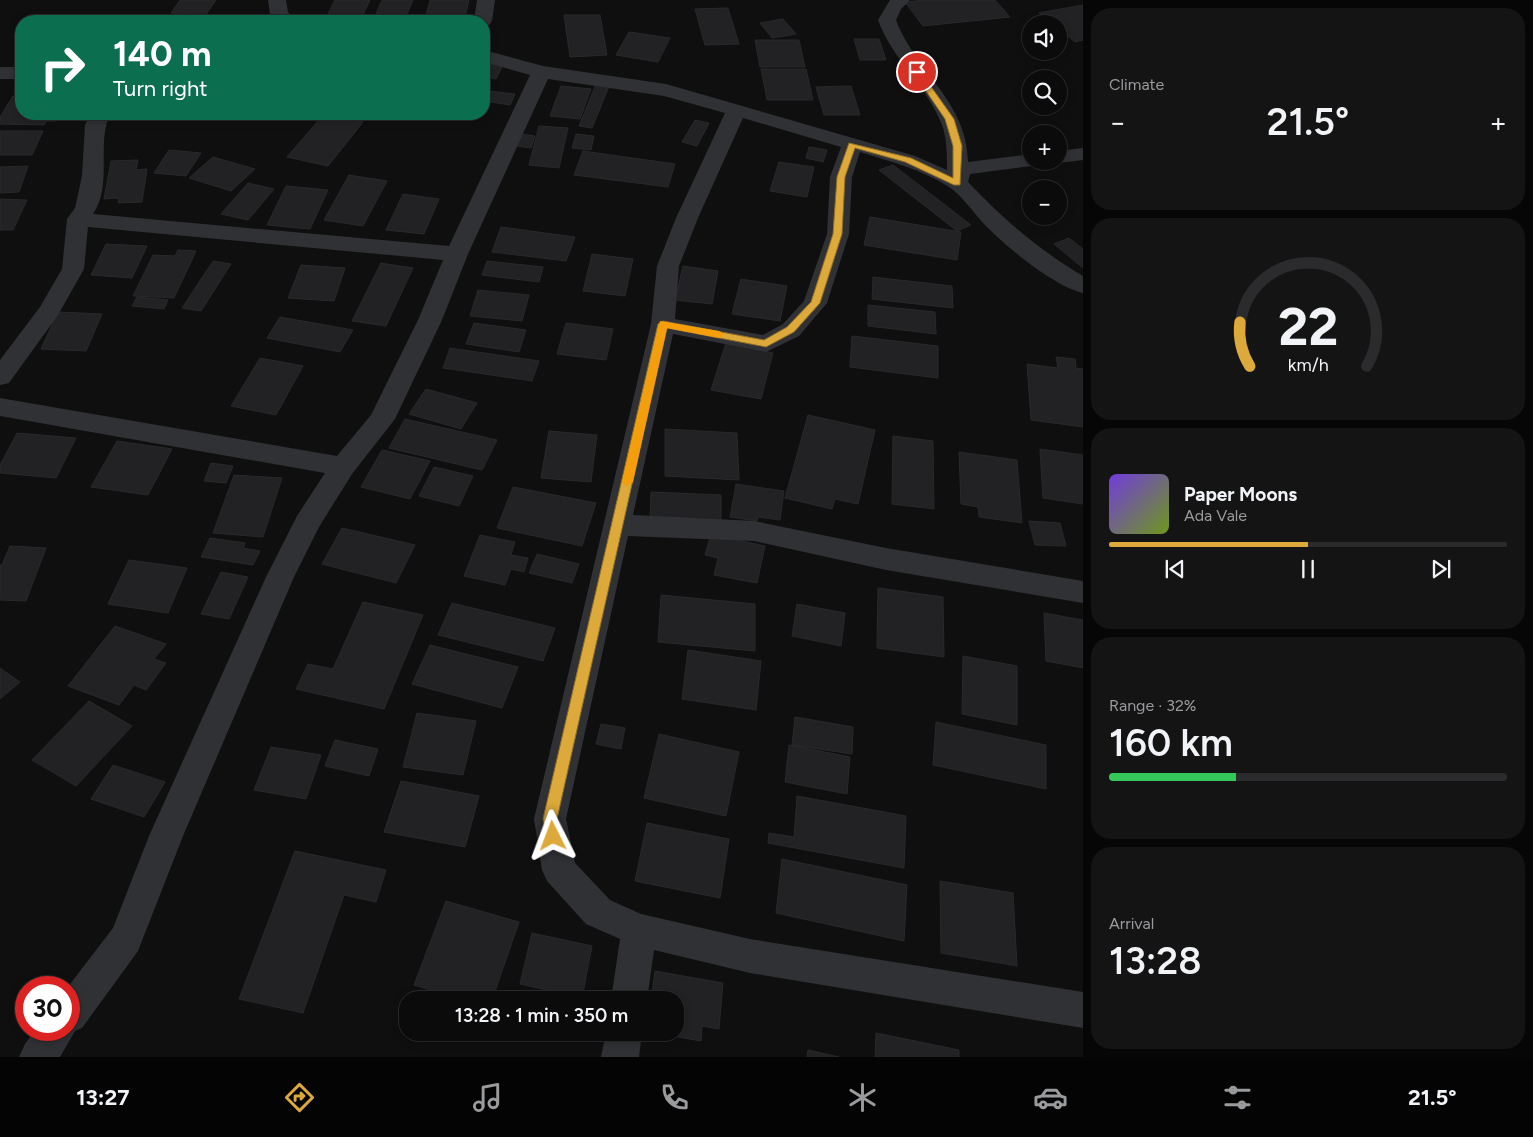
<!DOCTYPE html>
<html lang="en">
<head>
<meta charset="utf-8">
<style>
  body { margin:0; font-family:Figtree,sans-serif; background:#141415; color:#f1f3f6; height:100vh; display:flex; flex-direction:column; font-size:19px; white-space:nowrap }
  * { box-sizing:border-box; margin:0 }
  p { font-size:16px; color:#9a9b9d }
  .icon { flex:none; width:28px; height:28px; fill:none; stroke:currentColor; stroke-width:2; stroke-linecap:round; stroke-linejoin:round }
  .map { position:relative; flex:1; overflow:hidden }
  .side { display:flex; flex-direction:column; gap:8px; padding:8px; background:#060607; width:450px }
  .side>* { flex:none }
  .guide { position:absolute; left:15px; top:15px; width:475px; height:105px; border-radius:20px; box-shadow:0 2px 8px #0003,0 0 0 1px #2b2b2d; background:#0b6e4f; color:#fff; overflow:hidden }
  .buttons { position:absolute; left:1022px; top:15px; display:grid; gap:10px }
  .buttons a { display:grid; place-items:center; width:45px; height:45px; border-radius:50%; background:#0b0b0c; box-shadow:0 2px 8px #0003,0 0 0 1px #2b2b2d; font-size:25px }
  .speed { position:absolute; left:15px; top:976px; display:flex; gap:10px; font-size:25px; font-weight:700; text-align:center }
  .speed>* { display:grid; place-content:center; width:65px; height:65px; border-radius:50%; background:#0b0b0c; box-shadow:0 2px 8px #0003,0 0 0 1px #2b2b2d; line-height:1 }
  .speed .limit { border:8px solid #d22; background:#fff; color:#111 }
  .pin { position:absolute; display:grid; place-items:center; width:42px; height:42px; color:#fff; margin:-21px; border:2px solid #fff; border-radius:50%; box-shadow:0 1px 5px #0007 }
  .me { position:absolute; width:55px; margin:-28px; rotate:357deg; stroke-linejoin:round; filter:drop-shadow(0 0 4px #0008) }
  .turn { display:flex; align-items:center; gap:18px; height:105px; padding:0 15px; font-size:22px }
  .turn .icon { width:65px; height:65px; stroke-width:2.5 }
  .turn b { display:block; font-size:35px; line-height:42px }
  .big { font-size:38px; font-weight:600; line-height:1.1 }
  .side .card { flex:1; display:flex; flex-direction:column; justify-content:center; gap:8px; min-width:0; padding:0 18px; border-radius:20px; background:#141415 }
  .side .dial { align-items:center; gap:0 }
  .dial svg { height:130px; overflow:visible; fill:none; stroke:#2b2b2d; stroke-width:7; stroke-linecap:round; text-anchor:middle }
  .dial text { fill:#f1f3f6; stroke:none }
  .song { display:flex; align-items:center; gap:15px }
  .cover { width:60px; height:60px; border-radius:8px; background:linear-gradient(135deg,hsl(260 70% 55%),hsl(80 70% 35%)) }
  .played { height:5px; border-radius:2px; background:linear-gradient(90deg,#dda93a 50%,#2b2b2d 50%) }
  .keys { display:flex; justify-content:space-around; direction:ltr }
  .heat { display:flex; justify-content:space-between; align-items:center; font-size:28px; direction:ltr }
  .charge { height:8px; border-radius:4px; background:linear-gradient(90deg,#34c759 32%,#2b2b2d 0) }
  .trip { position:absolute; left:399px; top:991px; width:285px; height:50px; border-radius:20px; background:#0b0b0c; box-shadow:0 2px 8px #0003,0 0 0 1px #2b2b2d; font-weight:600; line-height:50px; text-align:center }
  .menu { display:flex; height:80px; justify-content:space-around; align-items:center; background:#040405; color:#9a9b9d }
  .menu .icon { width:35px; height:35px }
  .menu .selected { color:#dda93a }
  .menu b { font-size:22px; color:#f1f3f6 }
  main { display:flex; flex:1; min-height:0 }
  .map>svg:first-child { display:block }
</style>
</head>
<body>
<main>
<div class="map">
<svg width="1083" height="1057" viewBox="0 0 1083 1057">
  <rect width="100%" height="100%" fill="#0f0f10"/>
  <!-- building -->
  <path fill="#222224" stroke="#29292c" d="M180 0H216L205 16 171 13Z
    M335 0H370L363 15H359L356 20 336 18 338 15 328 14Z
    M382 0H413L404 21H373Z
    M430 0H469L465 17 426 15Z
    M925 0H995L1010 17 923 26 905 2Z
    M1083 5V40L1075 42 1059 29V24H1052L1039 13Z
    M728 8 739 44 705 45 695 9Z
    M564 15H600L607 55 570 57Z
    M783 19 796 34 772 38 760 23Z
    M629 32 670 38 658 62 616 55Z
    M854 39H879L886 60H860Z
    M755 40H799L805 67H760Z
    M484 63 503 65 496 79 484 77Z
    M761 69H806L813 100H767Z
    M597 82 610 84 592 128 579 126Z
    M561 86 591 89 580 119 550 116Z
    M851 86 860 115H824L816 87Z
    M489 91 515 94 510 105 484 101Z
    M13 96H21V114H60L56 121H47L44 125 0 124V117Z
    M324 114 363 122 328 166 287 157Z
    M695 120 709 123 697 146 682 142Z
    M539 126 568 128 559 168 529 165Z
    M0 131H43L32 155H0Z
    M521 134 535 136 531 148 517 146Z
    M576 134 594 136 591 150 572 148Z
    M809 147 827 150 823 162 806 158Z
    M169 150 201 153 186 176 154 173Z
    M583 151 675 164 668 187 574 175Z
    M213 157 255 169 231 191 189 178Z
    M138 160 136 170 147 169 142 202 118 203 119 198 104 199 111 161Z
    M779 162 814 167 807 197 770 191Z
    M893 165 971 225 957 231 879 170Z
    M28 166 19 192 0 193V167Z
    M349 175 387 181 363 226 324 220Z
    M248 183 274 189 248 220 221 214Z
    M286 186 328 190 310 229 267 225Z
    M403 194 439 199 424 234 386 230Z
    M0 199 27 200 13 230H0Z
    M870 217 961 232 957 260 864 245Z
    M501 227 575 237 566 261 492 252Z
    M1069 238 1083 249V268L1054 244Z
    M106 244 147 246 132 278 91 275Z
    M178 250 196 251 174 298 133 296 153 255 175 256Z
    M592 254 633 259 625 296 583 291Z
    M213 261 231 264 201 311 182 308Z
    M487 261 543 267 539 282 482 275Z
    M381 263 413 268 386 326 352 321Z
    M301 265 345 268 334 301 288 298Z
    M683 266 718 271 712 304 675 300Z
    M873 277 952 286 953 308 872 299Z
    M741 279 787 286 780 321 732 314Z
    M478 290 529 295 522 321 470 316Z
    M137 297 168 300 164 309 132 306Z
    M868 305 935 312 936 334 868 326Z
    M58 312 102 314 86 351 41 349Z
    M280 317 353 330 340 352 267 338Z
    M474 323 526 330 519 352 466 344Z
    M566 323 613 329 606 360 557 354Z
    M852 336 938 346V378L850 367Z
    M726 343 773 353 761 399 711 390Z
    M450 348 539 361 532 381 443 368Z
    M1056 357 1075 359 1076 368 1083 369V427L1031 420 1027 364 1058 368Z
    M260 358 303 366 276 415 231 406Z
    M426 389 477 403 461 429 409 414Z
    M808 415 875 430 858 504 835 499 832 509 785 498Z
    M405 419 497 440 482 470 389 448Z
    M665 429 737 433 739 480 665 476Z
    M549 431 597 435 591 482 541 478Z
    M17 433 76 438 56 478 0 473V465Z
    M893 436 933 441 934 509 892 504Z
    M117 441 172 449 148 495 91 487Z
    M1040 449 1083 455V504L1043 498Z
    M382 450 430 461 410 499 361 487Z
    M959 452 1017 460 1022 523 979 517 978 507 961 504Z
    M211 463 233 466 226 483 204 481Z
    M434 467 473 476 459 506 419 496Z
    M234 475 282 478 263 537 213 533Z
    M736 484 784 491 780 520 758 517 757 521 730 517Z
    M513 487 596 503 582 546 497 528Z
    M651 492 721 495V523L650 519Z
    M1029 521 1060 523 1066 546 1035 545Z
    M342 528 415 545 396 583 322 564Z
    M711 534 765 546 757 583 714 575 718 558 705 555Z
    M480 535 515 542 511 555 528 558 524 572 511 569 505 585 464 576Z
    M210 538 245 543 243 548 260 551 253 565 201 557Z
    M10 546 46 548 26 601 0 600V565H2Z
    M537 554 579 564 572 583 529 573Z
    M129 560 187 568 168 613 108 604Z
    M221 572 248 577 229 619 201 614Z
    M878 588 943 597 944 657 877 648Z
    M661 595 755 604V651L658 642Z
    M363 602 423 615 384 709 296 689 308 664 333 669Z
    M452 603 555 628 543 661 438 635Z
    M797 604 845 613 841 646 792 636Z
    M1044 613 1083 620V668L1046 661Z
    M115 626 166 644 154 659 166 663 146 690 134 685 119 705 68 686Z
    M430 645 518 667 502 708 412 684Z
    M688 650 761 661 756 710 682 699Z
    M963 656 1017 666V725L962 714Z
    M0 668 20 682 0 699Z
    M89 701 132 726 76 786 32 760Z
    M417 713 476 721 463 775 403 767Z
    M795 717 853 727 852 754 792 745Z
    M936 722 1046 745V789L933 765Z
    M601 724 625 728 621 749 596 744Z
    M659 734 739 752 726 816 644 798Z
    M335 740 378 749 369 776 325 766Z
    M789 745 850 757 847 794 785 782Z
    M271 747 321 755 306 799 254 790Z
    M113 765 165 782 144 817 91 799Z
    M401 781 479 796 465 847 384 832Z
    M797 796 906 816 904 868 768 843 769 833 794 837Z
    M647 823 729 839 720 898 635 881Z
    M295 851 386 870 376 902 344 895 303 1013 239 999Z
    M782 859 907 885 904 941 776 913Z
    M940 881 1013 893 1017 966 941 953Z
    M446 901 519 922 492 1000H464L414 985Z
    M532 933 592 946 582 998 520 984Z
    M655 971 723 983 719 1029 702 1026 701 1041 649 1032H675V1000H651Z
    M876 1033 959 1050V1057H875Z
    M808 1050 839 1057H807Z"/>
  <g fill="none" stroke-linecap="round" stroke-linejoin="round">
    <!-- minor -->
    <path fill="#303135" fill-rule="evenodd" d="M268 0H286L288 12 296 21H276L270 14Z
      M477 0H495L492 21 489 25 484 26V21H474Z
      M890 0H910L901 9 896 20C916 73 967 101 968 162L1031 154V161H1041L1038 164 1031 166 970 174 968 182C1003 219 1039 250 1083 276V293C1052 285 1009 249 986 226 974 214 963 196 949 187 923 170 889 161 860 152L852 177 849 234 827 303 799 336 766 352 673 334 633 515 754 521 886 548 1083 581V603L886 570 754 541 628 536 566 819 575 863 610 900 641 914 750 939 1083 992V1028L750 973 654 950 647 1000H611L620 939 586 924 547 881 542 870 534 819 651 324 657 266 676 218 725 113 664 96 548 79 468 254 442 320 395 419 352 474 319 527 294 577 183 836 138 951 82 1028 75 1031 60 1057H19L25 1044 35 1030H69L67 988 113 928 149 836 266 577 297 516 325 473 0 416V398L337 456 371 415 418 320 443 260 88 227 84 269 58 315 9 383 0 385V360L40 307 62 269 67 219 75 208 82 176 85 125 90 114H110C96 144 113 185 93 214L449 246 530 75 484 62V50L543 66 666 84 915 156 947 170C947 155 947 139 942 125 928 87 893 61 878 20ZM743 118 841 147 830 177 827 234 804 301 783 324 763 335 675 319 679 266 698 218Z
      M0 67H21V79H0Z
      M1083 148V160L1059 163 1052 161H1059V151Z
      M606 1032H642L639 1057H601Z"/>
  </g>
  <!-- route -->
  <path fill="#dda93a" stroke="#906e26" d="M917 70 920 71 954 119 962 146 960 185H954L905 162 855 148 845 177 842 234 820 303 794 332 766 347 667 328 557 819 560 836 558 841 553 842 548 841 543 819 658 324 663 321 764 340 787 327 811 302 833 234 837 177 849 143 911 158 953 178V146L945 119 913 72Z"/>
  <!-- slow -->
  <path fill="#f59e0b" d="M660 321 719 331 724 334 719 338 667 328 633 482 627 486 622 482Z"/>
</svg>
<div class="buttons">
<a><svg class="icon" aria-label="sound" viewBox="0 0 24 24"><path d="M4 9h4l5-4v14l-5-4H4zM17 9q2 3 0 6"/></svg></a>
<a><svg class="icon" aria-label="search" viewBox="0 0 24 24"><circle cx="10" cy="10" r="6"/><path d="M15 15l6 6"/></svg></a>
<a>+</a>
<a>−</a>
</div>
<div class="speed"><div class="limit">30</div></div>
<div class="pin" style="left:917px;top:72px;background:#d93025"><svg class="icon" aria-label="arrive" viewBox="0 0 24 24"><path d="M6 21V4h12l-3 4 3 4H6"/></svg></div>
<svg class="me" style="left:553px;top:836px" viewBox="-20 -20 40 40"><path d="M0-17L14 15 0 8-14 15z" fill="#dda93a" stroke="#fff" stroke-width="4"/></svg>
<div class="trip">13:28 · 1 min · 350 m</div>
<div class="guide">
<div class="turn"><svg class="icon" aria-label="right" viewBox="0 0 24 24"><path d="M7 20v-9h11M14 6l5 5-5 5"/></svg><div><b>140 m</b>Turn right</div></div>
</div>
</div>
<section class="side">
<div class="card"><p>Climate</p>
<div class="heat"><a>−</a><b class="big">21.5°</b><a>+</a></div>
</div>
<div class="card dial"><svg viewBox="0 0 100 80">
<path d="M14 69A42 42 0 1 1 86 69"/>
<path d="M14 69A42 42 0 0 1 8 42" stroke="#dda93a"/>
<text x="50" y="56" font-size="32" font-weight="700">22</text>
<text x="50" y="72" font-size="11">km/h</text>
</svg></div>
<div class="card">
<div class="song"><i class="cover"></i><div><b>Paper Moons</b><p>Ada Vale</p></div></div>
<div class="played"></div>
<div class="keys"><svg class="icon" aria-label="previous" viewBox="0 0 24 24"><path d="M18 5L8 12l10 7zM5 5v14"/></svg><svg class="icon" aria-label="pause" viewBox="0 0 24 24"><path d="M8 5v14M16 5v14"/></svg><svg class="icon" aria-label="next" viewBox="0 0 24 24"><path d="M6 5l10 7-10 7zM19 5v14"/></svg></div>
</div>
<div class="card"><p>Range · 32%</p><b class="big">160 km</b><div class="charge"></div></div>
<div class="card"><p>Arrival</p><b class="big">13:28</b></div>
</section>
</main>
<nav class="menu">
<b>13:27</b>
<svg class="icon selected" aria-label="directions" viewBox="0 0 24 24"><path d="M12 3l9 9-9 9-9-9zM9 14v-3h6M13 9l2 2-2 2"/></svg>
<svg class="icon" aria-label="music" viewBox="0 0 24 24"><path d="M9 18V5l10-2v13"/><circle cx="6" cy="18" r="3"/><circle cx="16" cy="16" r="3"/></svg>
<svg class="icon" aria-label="phone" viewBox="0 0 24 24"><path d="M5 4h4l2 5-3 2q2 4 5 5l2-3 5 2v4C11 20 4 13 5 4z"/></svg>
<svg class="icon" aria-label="climate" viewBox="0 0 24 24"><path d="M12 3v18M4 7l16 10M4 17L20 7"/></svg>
<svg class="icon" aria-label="car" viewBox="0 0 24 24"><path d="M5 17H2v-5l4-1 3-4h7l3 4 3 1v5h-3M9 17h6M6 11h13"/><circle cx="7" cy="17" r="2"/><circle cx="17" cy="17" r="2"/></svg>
<svg class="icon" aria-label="filters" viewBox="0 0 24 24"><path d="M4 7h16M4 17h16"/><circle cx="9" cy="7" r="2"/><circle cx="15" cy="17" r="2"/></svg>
<b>21.5°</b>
</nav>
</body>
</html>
